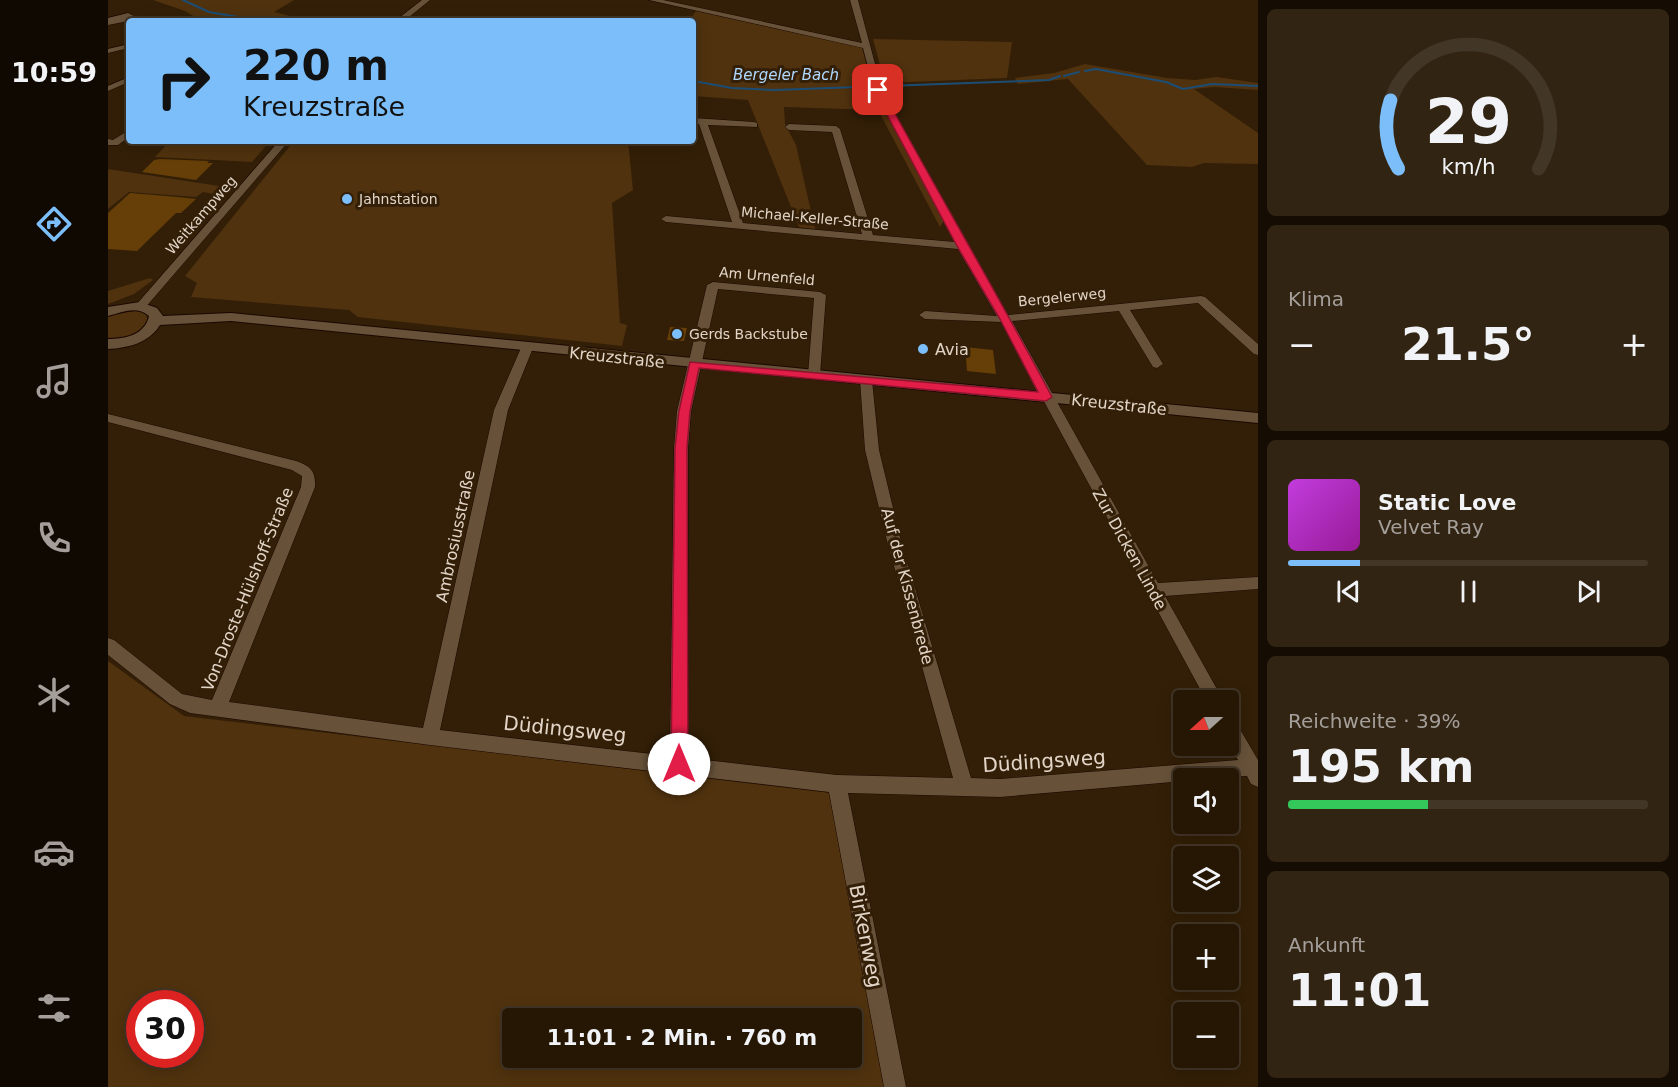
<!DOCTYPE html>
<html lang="de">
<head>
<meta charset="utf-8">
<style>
  body { margin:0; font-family:"DejaVu Sans",sans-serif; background:#322413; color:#f1f3f6; height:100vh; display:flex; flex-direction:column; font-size:22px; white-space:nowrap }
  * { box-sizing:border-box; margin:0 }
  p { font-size:20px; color:#a49f9a }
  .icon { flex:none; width:33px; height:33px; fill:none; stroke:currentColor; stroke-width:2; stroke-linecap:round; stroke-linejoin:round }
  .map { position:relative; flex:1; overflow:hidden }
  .details { display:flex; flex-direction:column; gap:9px; padding:9px; background:#150d03; width:420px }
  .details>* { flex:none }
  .hud { position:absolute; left:18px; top:18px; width:570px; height:126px; border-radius:6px; box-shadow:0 3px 15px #0003,0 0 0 2px #423627; background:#7cbef9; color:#111; overflow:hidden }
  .needle { width:39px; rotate:249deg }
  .tools { position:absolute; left:1065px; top:690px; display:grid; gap:12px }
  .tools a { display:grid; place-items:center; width:66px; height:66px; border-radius:6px; background:#261705; box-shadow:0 3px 15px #0003,0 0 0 2px #423627; font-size:30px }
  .speed { position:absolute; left:18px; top:990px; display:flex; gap:12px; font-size:30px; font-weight:700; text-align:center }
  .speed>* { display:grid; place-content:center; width:78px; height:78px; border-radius:50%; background:#261705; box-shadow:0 3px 15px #0003,0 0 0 2px #423627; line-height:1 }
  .speed .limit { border:9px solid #d22; background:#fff; color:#111 }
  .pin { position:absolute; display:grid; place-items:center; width:51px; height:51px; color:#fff; margin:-26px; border-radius:12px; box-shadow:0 3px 9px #0006 }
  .me { position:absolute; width:66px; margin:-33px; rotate:0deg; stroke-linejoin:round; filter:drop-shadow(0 0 4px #0008) }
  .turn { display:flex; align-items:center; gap:21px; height:126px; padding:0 18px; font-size:27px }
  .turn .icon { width:78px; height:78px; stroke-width:2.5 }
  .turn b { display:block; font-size:42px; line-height:51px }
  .big { font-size:45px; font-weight:700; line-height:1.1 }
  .details .card { flex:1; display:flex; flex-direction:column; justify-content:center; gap:9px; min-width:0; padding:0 21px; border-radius:9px; background:#322413 }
  .details .dial { align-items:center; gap:0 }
  .dial svg { height:156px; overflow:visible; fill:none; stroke:#423627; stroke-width:7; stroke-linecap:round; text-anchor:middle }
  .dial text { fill:#f1f3f6; stroke:none }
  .song { display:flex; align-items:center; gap:18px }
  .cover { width:72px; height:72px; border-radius:9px; background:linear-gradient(135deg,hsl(290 70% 55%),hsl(300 70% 35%)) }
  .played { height:6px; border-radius:3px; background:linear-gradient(90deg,#7cbef9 20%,#423627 20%) }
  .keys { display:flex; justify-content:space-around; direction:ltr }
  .heat { display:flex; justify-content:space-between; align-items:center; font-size:33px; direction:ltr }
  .charge { height:9px; border-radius:4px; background:linear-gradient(90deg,#34c759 39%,#423627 0) }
  .trip { position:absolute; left:394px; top:1008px; width:360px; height:60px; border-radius:6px; background:#261705; box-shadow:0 3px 15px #0003,0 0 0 2px #423627; font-weight:700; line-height:60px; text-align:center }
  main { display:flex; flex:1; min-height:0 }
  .tab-bar { display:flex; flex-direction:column; width:108px; justify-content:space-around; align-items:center; background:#0f0902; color:#a49f9a }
  .tab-bar .icon { width:42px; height:42px }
  .tab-bar .selected { color:#7cbef9 }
  .tab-bar b { font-size:27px; color:#f1f3f6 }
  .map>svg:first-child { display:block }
</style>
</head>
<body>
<main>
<nav class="tab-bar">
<b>10:59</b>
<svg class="icon selected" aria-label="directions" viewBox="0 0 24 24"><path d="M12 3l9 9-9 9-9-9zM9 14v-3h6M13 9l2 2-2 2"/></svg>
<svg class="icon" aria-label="music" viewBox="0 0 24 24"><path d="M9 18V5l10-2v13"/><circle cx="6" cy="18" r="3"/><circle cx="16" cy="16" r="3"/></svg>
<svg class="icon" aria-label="phone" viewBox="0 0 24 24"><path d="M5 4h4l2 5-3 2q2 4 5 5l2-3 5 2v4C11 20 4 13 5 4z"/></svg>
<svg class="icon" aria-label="climate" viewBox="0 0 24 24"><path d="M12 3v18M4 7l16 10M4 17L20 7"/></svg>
<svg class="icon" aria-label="car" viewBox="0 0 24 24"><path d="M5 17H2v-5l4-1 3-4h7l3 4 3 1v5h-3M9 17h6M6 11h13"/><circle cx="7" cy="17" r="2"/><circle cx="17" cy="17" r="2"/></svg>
<svg class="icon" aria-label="filters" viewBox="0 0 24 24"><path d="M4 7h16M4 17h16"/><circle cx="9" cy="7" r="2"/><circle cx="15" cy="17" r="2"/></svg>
</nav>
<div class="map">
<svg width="1150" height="1087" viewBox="0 0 1150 1087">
  <rect width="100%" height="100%" fill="#331f07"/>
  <!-- green -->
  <path fill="#50320e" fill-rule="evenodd" d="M45 0H186L166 12 202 21H93L77 11Z
    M588 11 754 48 765 90 836 220 832 227 770 110 676 107 677 124 688 145 707 229 691 227 640 100 585 96V21H581Z
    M765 39 904 42 899 78 777 83Z
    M977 64 1059 78 1087 80 1109 77 1150 83V90L1106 87 1086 89 1150 133V164L1096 163 1084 167 1039 165 960 79 910 84 907 78 946 73Z
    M100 141H162L144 162 47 157 61 142 97 144Z
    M186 141H520L525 190 504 203 512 323 519 325 514 346 250 317 241 310 83 297 89 283 77 276Z
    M0 169 124 188 117 196 95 192 88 197 21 192 0 209Z
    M42 278 45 280 26 294 0 304V291Z
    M20 310 36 312 41 321C29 336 18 337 0 340V316Z
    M0 661 76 716 722 793 776 1087H0ZM32 1004H82V1054H32ZM405 1018H744V1058H405Z"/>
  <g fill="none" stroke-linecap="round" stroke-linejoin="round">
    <!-- stream -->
    <path stroke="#1c4d75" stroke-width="2" d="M75 0 101 12 153 21
      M977 71 988 69 1058 82 1075 89 1104 84 1150 86
      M956 76 971 72
      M585 81 624 88 666 90 941 80 952 76"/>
  </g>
  <!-- building -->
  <path fill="#663e07" d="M52 159 101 161 99 163H105L88 180 34 172 46 160Z
    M22 193 70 197 88 199 73 213H68L29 251 0 249V213Z
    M562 327 579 328 576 341 559 340Z
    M857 347 885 350 888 374 859 371Z"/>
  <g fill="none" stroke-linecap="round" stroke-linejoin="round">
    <defs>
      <path id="street" d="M314 0H322L296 21H287Z
        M541 0H555L754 43 742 0H750L774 90 859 246 900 315 1093 296 1097 297 1150 344V355L1146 354 1090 303 1022 310 1055 364 1049 368 1045 367 1011 311 904 321 1050 583 1150 577V589L1057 596 1115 700H1098L893 322 817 319 811 315 817 311 889 316 850 249 558 222 553 219 558 216 624 222 591 124H585V118L646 122 649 123V127L600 125 635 223 754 234 724 132 681 130 677 127 681 124 728 126 732 129 765 235 847 242 766 90 755 48Z
        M20 13 26 16V20L0 25V18Z
        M21 44V48L0 53V49Z
        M21 77V82L0 91V86Z
        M21 130V137L10 145H0V139L5 140Z
        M171 141H181L36 309H28V305Z
        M605 282 712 292 718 295 712 375 706 379 700 375 706 298 610 289 583 411 580 448V758L729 775 845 778 779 541 757 450 752 380 758 376 764 380 771 450 793 541 863 778 892 779 1130 760 1120 743V717L1126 719 1150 760V787L1143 784 1139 776 1076 778V781L892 797 740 793 798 1087H776L721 792 322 745 82 713 62 704 0 655V638L6 640 74 694 104 700 193 487 194 476 184 470 0 422V414L188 461C203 466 208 472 207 487L121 702 315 728 386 410 413 348 419 344 425 348 400 410 332 730 562 756 566 448 569 411 599 285Z"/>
      <path id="secondary" d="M32 302 49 308 55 316 123 313 1150 413V423L123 321 52 325C41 343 20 348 0 349V339C17 339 37 335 41 316 28 305 14 313 0 316V307Z"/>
    </defs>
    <!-- street casing -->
    <use href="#street" stroke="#1a0800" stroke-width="1"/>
    <!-- secondary casing -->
    <use href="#secondary" stroke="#1a0800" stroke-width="2"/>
    <!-- street -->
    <use href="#street" fill="#675139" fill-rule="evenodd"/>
    <!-- secondary -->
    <use href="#secondary" fill="#675139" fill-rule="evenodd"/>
  </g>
  <!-- route -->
  <path fill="#e11d48" stroke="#92132f" stroke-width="1.5" d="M770 87 774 90C830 193 889 293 944 397L938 401 591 368 582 411 579 448 580 764 577 770 571 772 565 770 563 764 567 448 571 411 582 362 930 392 892 319 849 246 766 90Z"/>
  <!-- markers -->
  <g fill="#7cbef9" stroke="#331f07" stroke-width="2">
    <circle cx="239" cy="199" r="6"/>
    <circle cx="569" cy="334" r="6"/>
    <circle cx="815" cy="349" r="6"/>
  </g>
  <g text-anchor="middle" stroke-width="6" stroke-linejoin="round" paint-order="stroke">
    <!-- far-poi labels -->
    <g font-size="14" fill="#e2d5c7" stroke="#331f07" text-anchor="start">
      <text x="251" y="204">Jahnstation</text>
      <text x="581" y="339">Gerds Backstube</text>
    </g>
    <!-- far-street labels -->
    <g font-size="14" fill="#e2d5c7" stroke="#331f07">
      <text transform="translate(93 215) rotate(-49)" y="5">Weitkampweg</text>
      <text transform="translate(707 218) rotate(5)" y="5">Michael-Keller-Straße</text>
      <text transform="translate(659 276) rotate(5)" y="5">Am Urnenfeld</text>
      <text transform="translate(954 297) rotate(-6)" y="5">Bergelerweg</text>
    </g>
    <!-- far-water labels -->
    <g font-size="15" font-style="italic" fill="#afd9ff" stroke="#331f07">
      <text x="678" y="80">Bergeler Bach</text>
    </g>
    <!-- poi labels -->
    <g font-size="16" fill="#e2d5c7" stroke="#331f07" text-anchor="start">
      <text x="827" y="355">Avia</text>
    </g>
    <!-- street labels -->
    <g font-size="16" fill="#e2d5c7" stroke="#331f07">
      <text transform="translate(509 357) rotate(6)" y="6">Kreuzstraße</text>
      <text transform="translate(1011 404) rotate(6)" y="6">Kreuzstraße</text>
      <text transform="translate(347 536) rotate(-78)" y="6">Ambrosiusstraße</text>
      <text transform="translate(1022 549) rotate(61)" y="6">Zur Dicken Linde</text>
      <text transform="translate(800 586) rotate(75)" y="6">Auf der Kissenbrede</text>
      <text transform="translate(139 589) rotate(-68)" y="6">Von-Droste-Hülshoff-Straße</text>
    </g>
    <!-- near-street labels -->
    <g font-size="20" fill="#e2d5c7" stroke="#331f07">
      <text transform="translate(457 729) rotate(6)" y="7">Düdingsweg</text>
      <text transform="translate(936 761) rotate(-4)" y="7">Düdingsweg</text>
      <text transform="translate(758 936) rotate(79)" y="7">Birkenweg</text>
    </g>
  </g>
</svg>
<div class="tools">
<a><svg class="needle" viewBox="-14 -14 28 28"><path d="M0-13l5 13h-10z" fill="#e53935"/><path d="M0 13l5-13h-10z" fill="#a49f9a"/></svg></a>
<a><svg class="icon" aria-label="sound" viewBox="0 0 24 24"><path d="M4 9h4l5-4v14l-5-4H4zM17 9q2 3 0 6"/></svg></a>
<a><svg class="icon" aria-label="layers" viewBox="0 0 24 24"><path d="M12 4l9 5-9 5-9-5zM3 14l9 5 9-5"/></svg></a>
<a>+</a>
<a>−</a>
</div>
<div class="speed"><div class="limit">30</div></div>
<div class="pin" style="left:770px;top:90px;background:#d93025"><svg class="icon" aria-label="arrive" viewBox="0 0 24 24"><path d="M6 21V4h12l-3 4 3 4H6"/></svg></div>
<svg class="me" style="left:571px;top:764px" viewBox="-20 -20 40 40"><circle r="19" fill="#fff"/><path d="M0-13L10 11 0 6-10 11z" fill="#e11d48"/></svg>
<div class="trip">11:01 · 2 Min. · 760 m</div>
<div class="hud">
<div class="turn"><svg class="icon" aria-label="right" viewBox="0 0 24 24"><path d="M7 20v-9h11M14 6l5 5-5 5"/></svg><div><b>220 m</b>Kreuzstraße</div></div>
</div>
</div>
<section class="details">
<div class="card dial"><svg viewBox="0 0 100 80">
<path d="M14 69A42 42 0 1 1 86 69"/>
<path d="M14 69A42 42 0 0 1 10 34" stroke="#7cbef9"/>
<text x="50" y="56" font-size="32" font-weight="700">29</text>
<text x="50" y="72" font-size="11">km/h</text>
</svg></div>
<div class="card"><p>Klima</p>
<div class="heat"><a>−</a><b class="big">21.5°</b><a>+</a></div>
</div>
<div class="card">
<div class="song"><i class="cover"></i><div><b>Static Love</b><p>Velvet Ray</p></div></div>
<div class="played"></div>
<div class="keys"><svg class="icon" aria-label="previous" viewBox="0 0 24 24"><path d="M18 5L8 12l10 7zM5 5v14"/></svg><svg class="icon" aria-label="pause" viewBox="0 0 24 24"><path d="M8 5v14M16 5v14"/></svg><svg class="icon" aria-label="next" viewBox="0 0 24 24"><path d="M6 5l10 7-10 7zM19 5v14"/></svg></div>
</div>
<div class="card"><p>Reichweite · 39%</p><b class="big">195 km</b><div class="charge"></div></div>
<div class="card"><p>Ankunft</p><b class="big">11:01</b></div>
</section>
</main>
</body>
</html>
